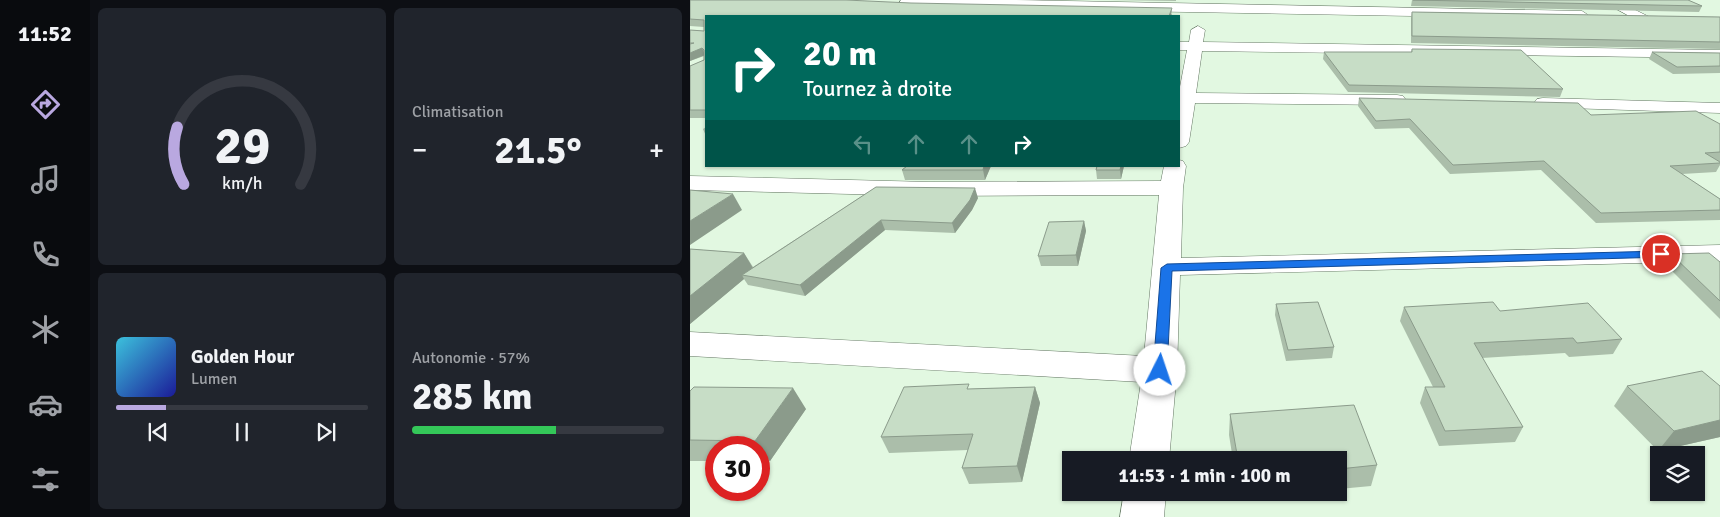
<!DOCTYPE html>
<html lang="fr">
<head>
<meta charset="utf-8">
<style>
  body { margin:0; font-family:Signika,sans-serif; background:#20242c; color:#f1f3f6; height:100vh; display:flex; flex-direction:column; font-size:19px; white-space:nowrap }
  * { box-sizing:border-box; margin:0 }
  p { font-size:16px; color:#9ea1a6 }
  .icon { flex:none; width:28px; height:28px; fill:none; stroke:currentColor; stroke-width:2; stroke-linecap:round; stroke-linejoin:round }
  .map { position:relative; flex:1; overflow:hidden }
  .drawer { display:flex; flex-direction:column; gap:8px; padding:8px; background:#0d0f14; width:600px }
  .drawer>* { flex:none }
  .banner { position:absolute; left:15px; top:15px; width:475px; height:152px; border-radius:0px; box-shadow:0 1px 4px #0004; background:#00695c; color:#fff; overflow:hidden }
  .fabs { position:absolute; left:960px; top:446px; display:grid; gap:10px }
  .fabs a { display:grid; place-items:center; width:55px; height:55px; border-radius:0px; background:#171b24; box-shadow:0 1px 4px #0004; font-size:25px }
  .speed { position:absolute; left:15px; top:436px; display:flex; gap:10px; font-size:25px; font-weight:700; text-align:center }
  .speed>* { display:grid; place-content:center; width:65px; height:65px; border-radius:50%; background:#171b24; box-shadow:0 1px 4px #0004; line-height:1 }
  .speed .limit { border:8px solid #d22; background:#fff; color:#111 }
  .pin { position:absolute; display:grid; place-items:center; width:42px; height:42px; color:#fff; margin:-21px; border:2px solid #fff; border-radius:50%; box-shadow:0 1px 5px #0007 }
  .me { position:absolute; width:55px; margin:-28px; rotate:4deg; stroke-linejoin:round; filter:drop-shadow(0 0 4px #0008) }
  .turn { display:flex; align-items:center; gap:18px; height:105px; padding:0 15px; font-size:22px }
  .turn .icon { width:65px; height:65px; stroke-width:2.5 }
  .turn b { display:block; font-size:35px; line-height:42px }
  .lanes { display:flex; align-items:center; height:48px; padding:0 15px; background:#0003; justify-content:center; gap:25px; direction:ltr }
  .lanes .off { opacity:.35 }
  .big { font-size:38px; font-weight:700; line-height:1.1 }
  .drawer .card { flex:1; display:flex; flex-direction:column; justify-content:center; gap:8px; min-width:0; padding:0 18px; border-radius:8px; background:#20242c }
  .drawer .dial { align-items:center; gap:0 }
  .dial svg { height:130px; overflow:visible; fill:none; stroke:#363941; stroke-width:7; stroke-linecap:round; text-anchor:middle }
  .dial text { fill:#f1f3f6; stroke:none }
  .song { display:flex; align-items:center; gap:15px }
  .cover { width:60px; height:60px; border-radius:8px; background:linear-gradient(135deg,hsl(190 70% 55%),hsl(240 70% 35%)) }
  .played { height:5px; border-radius:2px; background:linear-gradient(90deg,#b9a8e0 20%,#363941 20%) }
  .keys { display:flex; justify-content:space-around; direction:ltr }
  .heat { display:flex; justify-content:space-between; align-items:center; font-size:28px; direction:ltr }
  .charge { height:8px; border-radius:4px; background:linear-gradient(90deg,#34c759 57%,#363941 0) }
  .drawer .tiles { flex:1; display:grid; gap:8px; grid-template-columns:repeat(2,1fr) }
  .trip { position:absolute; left:372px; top:451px; width:285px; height:50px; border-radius:0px; background:#171b24; box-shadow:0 1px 4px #0004; font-weight:700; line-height:50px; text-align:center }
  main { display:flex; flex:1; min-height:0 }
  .dock { display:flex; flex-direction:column; width:90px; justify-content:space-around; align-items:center; background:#090b0e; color:#9ea1a6 }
  .dock .icon { width:35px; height:35px }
  .dock .current { color:#b9a8e0 }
  .dock b { font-size:22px; color:#f1f3f6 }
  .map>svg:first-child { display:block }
</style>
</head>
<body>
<main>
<nav class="dock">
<b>11:52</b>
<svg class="icon current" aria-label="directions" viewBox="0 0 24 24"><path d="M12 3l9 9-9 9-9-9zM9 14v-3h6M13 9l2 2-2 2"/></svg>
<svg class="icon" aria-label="music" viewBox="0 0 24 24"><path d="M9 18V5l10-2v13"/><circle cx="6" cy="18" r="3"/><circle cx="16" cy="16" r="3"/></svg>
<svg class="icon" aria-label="phone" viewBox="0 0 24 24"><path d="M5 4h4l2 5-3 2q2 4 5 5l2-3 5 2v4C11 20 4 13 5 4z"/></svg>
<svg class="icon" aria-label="climate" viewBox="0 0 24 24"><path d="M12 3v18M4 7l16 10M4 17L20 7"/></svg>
<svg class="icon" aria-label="car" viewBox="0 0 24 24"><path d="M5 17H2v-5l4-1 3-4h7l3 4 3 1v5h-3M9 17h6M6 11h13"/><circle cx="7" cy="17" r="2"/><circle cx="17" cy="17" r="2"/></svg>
<svg class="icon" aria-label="filters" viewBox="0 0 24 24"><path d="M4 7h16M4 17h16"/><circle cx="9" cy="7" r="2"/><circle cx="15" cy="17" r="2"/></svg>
</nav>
<section class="drawer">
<div class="tiles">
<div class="card dial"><svg viewBox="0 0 100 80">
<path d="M14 69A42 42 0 1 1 86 69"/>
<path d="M14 69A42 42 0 0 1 10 34" stroke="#b9a8e0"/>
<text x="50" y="56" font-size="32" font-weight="700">29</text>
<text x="50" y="72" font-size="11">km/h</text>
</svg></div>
<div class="card"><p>Climatisation</p>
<div class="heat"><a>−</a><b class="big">21.5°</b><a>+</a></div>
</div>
<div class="card">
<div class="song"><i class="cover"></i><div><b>Golden Hour</b><p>Lumen</p></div></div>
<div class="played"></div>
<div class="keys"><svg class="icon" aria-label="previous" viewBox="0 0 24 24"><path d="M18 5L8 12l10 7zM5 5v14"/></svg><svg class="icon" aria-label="pause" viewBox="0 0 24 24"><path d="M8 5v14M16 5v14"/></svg><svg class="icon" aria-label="next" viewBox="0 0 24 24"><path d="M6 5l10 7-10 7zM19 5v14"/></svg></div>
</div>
<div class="card"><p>Autonomie · 57%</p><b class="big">285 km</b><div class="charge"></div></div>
</div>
</section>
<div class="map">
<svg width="1030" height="517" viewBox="0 0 1030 517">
  <rect width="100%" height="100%" fill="#e2f8e1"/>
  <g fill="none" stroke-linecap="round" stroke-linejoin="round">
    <defs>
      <path id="minor" d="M211 0H326L892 11 898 15 892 19 215 7 211 6 209 3Z
        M910 0H925L984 29 986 32 979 36 974 35Z
        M508 26 515 30 513 42 1030 50V58L512 51 506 93 707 95 713 96 716 100 713 104 707 105 505 103 499 142 496 146 489 148V92L497 50H489V42H499L501 30Z
        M853 98 1030 103V113L847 107 844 103 847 99Z
        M489 160 493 161 496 166 493 188 491 258 1030 245V261L490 275 487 370 479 460H439L451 382 0 356V332L454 356 469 195 240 196 0 190V176L240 182 471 181 474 166H489Z
        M434 492H476L474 517H430Z"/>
    </defs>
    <!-- minor casing -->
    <use href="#minor" stroke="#647763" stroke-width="1"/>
    <!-- minor -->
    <use href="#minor" fill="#fff" fill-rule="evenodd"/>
  </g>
  <!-- wall -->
  <path fill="#abbeaa" d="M0 0 482 14 481 16H16V118H0V66L14 60V56L0 61V30L14 31V27L0 26Z
    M420 0H486V1Z
    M722 0H998L1012 6 1009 12 721 6Z
    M722 12 1030 17V49L721 43V18Z
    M722 49 873 89 870 97 658 92 633 59 634 52H721Z
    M962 52 1030 53V73L983 74 959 59Z
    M669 98 1030 124V161H1029L1030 162V165L1026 172 992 174 1030 199V220L906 223 851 170 760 174 719 128 685 129 668 106Z
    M16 127V136L13 129Z
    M217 166H301L295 180H215L212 170Z
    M434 166 431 179H407L406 170Z
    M186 187 288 198 282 210 265 233 195 230 115 296 58 285 54 279 0 324V249L54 253 63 267Z
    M394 221 396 231 388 266H351L348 256Z
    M981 254 1030 262V319L975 264Z
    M586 304 644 347 642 358 596 361 585 315Z
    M714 307 810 311 932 339 923 354 879 357 875 353 792 358 833 427 825 442 749 446 730 403 735 387H743L710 321Z
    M937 386H1030V437L968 451 924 406Z
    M345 387 350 403 332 482 279 484 272 468 278 450 199 453 191 437 280 389Z
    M0 391 116 409 80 461H69V448H26V461H0Z
    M540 414 687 465 681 486 649 489V460H543L539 435Z
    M549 492H607L549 498Z"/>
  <!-- shaded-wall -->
  <path fill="#8b9b8b" d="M482 8 481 16H479Z
    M12 48 15 55 0 61V53Z
    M294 166H301L295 180 293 170Z
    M431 166H434L431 179 430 170Z
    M285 188 288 198 282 210 265 233 262 223Z
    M43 194 52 210 0 245V221Z
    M191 220 195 230 115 296 110 285Z
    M394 221 396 231 388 266 386 255Z
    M54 253 64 270 52 275 54 279 0 324V296Z
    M345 387 350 403 332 482 327 466Z
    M103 388 116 409 80 461 65 441Z
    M1030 420V437L968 451 984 431Z"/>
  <!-- building -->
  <path fill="#c7ddc6" stroke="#8b9b8b" d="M0 0H156L221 3 482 8 479 16H16V110H0V66L14 60V50L12 48 0 53V44L4 43H0V30L14 31V20L0 19Z
    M723 0H998L1012 6Z
    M722 12 1030 17V42L722 36Z
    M722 49 831 50 873 89 659 85 634 52H722Z
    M962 52 1030 53V66L987 67Z
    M669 98 888 103 901 115 1006 111 1030 124V152L1015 153 1030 162V163L980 166 1030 199V210L911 213 854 161 763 165 720 119 686 121Z
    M217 166H294L293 170H212Z
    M407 166H431L430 170H406Z
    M186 187 285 188 280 200 262 223 191 220 110 285 52 275Z
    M0 190 43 194 0 221Z
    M394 221 386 255 348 256 359 222Z
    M0 249 54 253 0 296Z
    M1019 253 1030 262V301L981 254Z
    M628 302 644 347 598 350 586 304Z
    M803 302 810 311 898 303 932 339 887 343 883 338 784 343 833 427 755 431 735 387H755L714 307Z
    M1012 371 1030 386V420L984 431 937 386Z
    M279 384 277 389 345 387 327 466 272 468 283 434 191 437 214 387Z
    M4 387 103 388 65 441 0 440V391Z
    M664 405 687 465 649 469V460H548L540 414Z"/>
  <!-- route -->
  <path fill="#1a73e8" stroke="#114b97" d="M971 251 975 252 976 254 975 257 482 271 477 370 475 374 470 375 465 374 463 370 471 268 477 264Z"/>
</svg>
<div class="fabs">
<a><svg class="icon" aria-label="layers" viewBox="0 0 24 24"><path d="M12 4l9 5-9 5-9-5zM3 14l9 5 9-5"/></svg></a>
</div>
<div class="speed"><div class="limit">30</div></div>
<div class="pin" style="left:971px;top:254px;background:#d93025"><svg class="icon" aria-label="arrive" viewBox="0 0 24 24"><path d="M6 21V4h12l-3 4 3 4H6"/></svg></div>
<svg class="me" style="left:470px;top:370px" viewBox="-20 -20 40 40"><circle r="19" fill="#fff"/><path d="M0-13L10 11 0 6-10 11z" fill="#1a73e8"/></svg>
<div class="trip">11:53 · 1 min · 100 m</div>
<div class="banner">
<div class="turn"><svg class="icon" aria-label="right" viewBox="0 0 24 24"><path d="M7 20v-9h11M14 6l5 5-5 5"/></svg><div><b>20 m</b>Tournez à droite</div></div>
<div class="lanes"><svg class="icon off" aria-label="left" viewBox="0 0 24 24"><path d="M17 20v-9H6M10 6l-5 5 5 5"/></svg><svg class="icon off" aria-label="ahead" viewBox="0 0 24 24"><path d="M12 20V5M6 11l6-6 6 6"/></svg><svg class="icon off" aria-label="ahead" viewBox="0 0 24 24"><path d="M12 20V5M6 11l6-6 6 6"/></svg><svg class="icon" aria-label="right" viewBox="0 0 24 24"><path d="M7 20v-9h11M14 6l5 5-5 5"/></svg></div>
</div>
</div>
</main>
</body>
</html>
